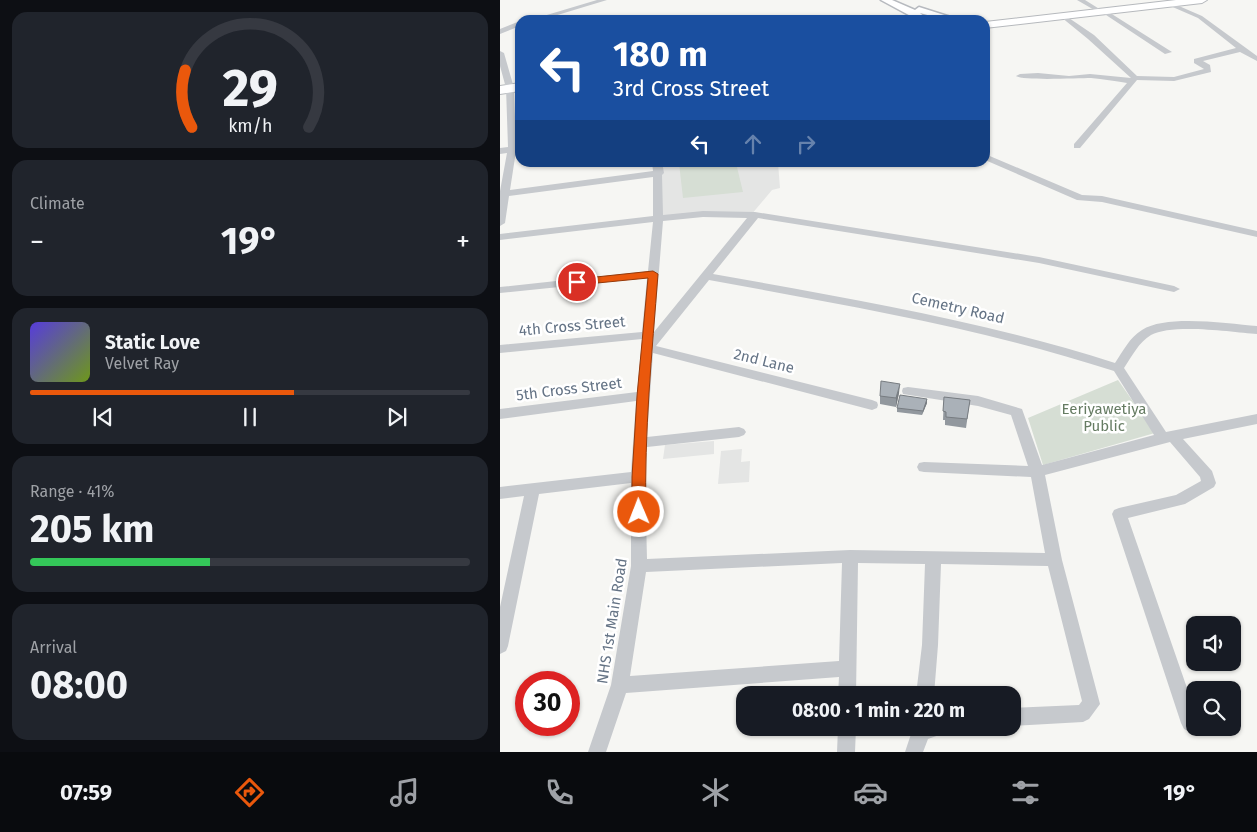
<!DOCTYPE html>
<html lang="en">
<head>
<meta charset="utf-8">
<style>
  body { margin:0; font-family:"Fira Sans",sans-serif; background:#20242c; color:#f1f3f6; height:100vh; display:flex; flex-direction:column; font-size:19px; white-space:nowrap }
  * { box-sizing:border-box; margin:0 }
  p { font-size:16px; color:#9ea1a6 }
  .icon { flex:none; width:28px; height:28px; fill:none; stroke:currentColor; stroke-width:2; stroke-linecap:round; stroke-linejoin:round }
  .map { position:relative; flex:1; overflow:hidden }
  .side { display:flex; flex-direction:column; gap:12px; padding:12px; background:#0d0f14; width:500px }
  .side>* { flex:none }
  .hud { position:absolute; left:15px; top:15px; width:475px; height:152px; border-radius:15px; box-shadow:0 1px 4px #0004; background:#1a4fa0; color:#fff; overflow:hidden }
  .fabs { position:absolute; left:686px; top:616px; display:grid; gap:10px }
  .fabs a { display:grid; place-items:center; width:55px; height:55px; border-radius:10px; background:#171b24; box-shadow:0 1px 4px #0004; font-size:25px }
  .speed { position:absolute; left:15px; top:671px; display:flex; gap:10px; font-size:25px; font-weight:700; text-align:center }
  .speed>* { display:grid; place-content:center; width:65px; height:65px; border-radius:50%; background:#171b24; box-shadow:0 1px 4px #0004; line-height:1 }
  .speed .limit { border:8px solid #d22; background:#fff; color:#111 }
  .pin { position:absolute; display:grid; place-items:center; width:42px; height:42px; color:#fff; margin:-21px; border:2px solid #fff; border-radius:50%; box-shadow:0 1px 5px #0007 }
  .me { position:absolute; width:55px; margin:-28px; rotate:359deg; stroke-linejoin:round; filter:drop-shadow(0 0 4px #0008) }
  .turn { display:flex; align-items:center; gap:18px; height:105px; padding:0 15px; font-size:22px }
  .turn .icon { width:65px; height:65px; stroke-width:2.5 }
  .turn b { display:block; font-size:35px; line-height:42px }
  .lanes { display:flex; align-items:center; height:48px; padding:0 15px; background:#0003; justify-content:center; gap:25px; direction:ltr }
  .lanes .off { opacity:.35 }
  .big { font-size:38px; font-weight:700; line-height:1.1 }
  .side .widget { flex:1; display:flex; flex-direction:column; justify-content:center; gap:8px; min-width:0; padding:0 18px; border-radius:15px; background:#20242c }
  .side .dial { align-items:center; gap:0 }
  .dial svg { height:130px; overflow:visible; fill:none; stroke:#363941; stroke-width:7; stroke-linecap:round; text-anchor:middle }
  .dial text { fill:#f1f3f6; stroke:none }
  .song { display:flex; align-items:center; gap:15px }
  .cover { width:60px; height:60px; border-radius:8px; background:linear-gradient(135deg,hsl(250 70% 55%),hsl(80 70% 35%)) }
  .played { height:5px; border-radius:2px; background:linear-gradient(90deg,#ea580c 60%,#363941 60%) }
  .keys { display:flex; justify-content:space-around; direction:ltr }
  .heat { display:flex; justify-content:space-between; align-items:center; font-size:28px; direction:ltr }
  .charge { height:8px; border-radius:4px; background:linear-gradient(90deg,#34c759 41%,#363941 0) }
  .trip { position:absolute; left:236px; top:686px; width:285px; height:50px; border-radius:15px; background:#171b24; box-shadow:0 1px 4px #0004; font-weight:700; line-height:50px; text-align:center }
  .tabs { display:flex; height:80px; justify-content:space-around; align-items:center; background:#090b0e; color:#9ea1a6 }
  .tabs .icon { width:35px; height:35px }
  .tabs .on { color:#ea580c }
  .tabs b { font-size:22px; color:#f1f3f6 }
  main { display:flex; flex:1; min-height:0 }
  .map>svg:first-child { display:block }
</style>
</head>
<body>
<main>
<section class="side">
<div class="widget dial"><svg viewBox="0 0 100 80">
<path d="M14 69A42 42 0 1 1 86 69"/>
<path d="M14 69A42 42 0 0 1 10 34" stroke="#ea580c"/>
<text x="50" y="56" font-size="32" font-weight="700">29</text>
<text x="50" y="72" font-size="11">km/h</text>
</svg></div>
<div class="widget"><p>Climate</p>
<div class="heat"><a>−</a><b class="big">19°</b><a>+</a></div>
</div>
<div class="widget">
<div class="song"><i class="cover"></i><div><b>Static Love</b><p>Velvet Ray</p></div></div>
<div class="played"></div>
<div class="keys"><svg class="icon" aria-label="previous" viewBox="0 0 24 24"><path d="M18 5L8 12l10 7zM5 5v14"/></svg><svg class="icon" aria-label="pause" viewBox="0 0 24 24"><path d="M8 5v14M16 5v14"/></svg><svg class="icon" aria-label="next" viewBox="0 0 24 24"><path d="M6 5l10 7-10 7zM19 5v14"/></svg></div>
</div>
<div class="widget"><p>Range · 41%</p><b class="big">205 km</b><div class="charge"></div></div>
<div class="widget"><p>Arrival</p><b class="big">08:00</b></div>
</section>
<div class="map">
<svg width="757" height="752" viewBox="0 0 757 752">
  <rect width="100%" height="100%" fill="#f6f6f3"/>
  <!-- built -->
  <path fill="#e4e5e4" d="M158 163H278L280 188 272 190 251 215 160 216Z
    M214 441V454L163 459 165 445Z
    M242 449 241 462 250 461 249 482 218 484 221 451Z"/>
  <!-- green -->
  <path fill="#d6ded4" d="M179 163H236L243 192 183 198Z
    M618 380 655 433 543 465 528 418Z"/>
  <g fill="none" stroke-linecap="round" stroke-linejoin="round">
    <defs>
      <path id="major" d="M381 0H392L415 10 419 7 460 20H446L420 13 428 20H418Z"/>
      <path id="highway" d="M676 0H707L702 3 485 28V22Z
        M20 83V91L0 94V86Z"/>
    </defs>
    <!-- major casing -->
    <use href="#major" stroke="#b7babf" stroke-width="3"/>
    <!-- highway casing -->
    <use href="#highway" stroke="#b6b9bd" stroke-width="2"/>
    <!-- minor -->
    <path fill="#c6c9cd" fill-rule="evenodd" d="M97 0H107L41 20H30Z
      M577 0H585L601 10 596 11Z
      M668 3H672L702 16 757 56V61L740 52 703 61 710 65 711 72 674 81 637 80 580 148H574V144L627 83C615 81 603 79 591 78 578 78 524 81 516 76L520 74 538 73 569 76 590 74 631 78 588 39 561 17V15L563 14 594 35 637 76 674 77 704 69 694 63V59L736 48 698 18 668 5Z
      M605 10 607 11 672 52 665 54 603 13 602 12Z
      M20 21V26L0 34V29Z
      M0 51 4 53 14 88 16 146 20 145V151H16L10 190 153 171 152 162H162L164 173 162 175 163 215 203 211 255 212 539 257 674 286 680 289 674 292 539 263 258 218 213 274C348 298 484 321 615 363 623 351 630 337 642 330 667 314 728 324 757 326V334C733 332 672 323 651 335 639 342 632 356 624 368L666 432 757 414V424L683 439 712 471 716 483 714 487 685 504 628 518 695 711 696 729 690 732 684 729 681 723 612 514 614 510 619 508 676 495 701 481 700 477 670 442 545 475 562 560 600 704 589 719 583 722 512 726V708L579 705 582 701 548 566 441 564 438 645 434 695H416L422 645 425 564 358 563 356 695H338L339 677 126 693 106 752H88L111 685 131 566V483L39 494 8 646 6 651 0 654V607L24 496 0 499V487L131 472 136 401 0 419V409L137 392 142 339 0 353V345L142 332 147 278 0 293V287L148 271 153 222 0 240V234L153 216V177L9 196 5 223 0 226V191L7 153 0 154V148L8 147 6 88 0 66ZM203 217 247 218 154 332 163 221ZM209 280C345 305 482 328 614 371L654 435 542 465 522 409 478 396 408 387 403 388 402 391 403 394 478 406 511 415 528 466 424 462 419 463 417 467 419 471 424 472 531 477 545 553 350 550 147 559 145 477 147 447 239 437 244 435 246 432 244 429 239 427 147 437 153 353 372 410 377 408 378 405 377 402 372 400 156 346ZM342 563 339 661 130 676 146 572Z
      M485 154 582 195 602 196 757 231V237L602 202 577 200 485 160Z
      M338 728H356L355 752H337Z
      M413 728H445L442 734 428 739 423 752H405Z"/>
    <!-- major -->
    <use href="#major" fill="#fff" fill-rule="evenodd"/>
    <!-- highway -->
    <use href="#highway" fill="#fff" fill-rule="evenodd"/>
  </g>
  <!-- wall -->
  <path fill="#92989e" d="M399 393 396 407 380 404V396Z
    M444 397 470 400 466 428 445 425V420H443Z
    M427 399V403L422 415 397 412V408Z"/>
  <!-- shaded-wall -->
  <path fill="#777c81" d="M400 384 399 393 396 407V398Z
    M427 399V403L422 415 423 411Z"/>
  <!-- building -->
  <path fill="#aab1b8" stroke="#777c81" d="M381 381 400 384 396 398 380 396Z
    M400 395 427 399 423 411 397 408Z
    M444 397 470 400 467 419 446 417V412L443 411Z"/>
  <!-- route -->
  <path fill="#ea580c" stroke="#983908" d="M153 271 158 274C152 353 144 433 146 512L144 516 139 518 134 516 132 512V477L137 396 148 278 77 285 72 282 77 279Z"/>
  <g text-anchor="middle" stroke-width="5" stroke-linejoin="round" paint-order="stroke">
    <!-- street labels -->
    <g font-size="15" fill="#647385" stroke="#fff">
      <text transform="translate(458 308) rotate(13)" y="5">Cemetry Road</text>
      <text transform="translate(72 326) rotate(-5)" y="5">4th Cross Street</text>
      <text transform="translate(264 361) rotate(14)" y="5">2nd Lane</text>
      <text transform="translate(69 389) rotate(-7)" y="5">5th Cross Street</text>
      <text transform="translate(112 621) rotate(-81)" y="5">NHS 1st Main Road</text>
    </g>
    <!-- park labels -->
    <g font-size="15" fill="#667c63" stroke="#fff">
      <text x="604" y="414">Eeriyawetiya<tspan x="604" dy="17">Public</tspan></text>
    </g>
  </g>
</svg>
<div class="fabs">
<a><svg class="icon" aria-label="sound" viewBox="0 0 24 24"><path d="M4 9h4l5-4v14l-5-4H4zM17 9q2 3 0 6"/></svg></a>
<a><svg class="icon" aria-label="search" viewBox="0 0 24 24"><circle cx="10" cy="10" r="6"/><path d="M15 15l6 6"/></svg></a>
</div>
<div class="speed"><div class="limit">30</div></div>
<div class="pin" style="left:77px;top:282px;background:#d93025"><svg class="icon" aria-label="arrive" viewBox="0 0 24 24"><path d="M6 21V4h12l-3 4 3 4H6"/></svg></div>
<svg class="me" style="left:139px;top:512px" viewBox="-20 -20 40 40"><circle r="17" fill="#ea580c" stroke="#fff" stroke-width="3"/><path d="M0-11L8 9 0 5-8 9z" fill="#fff"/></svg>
<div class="trip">08:00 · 1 min · 220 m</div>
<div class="hud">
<div class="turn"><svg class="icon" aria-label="left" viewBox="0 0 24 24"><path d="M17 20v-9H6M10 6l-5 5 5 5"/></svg><div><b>180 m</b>3rd Cross Street</div></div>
<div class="lanes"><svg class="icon" aria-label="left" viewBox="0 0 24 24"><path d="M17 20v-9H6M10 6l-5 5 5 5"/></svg><svg class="icon off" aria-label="ahead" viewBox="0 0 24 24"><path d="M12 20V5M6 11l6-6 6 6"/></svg><svg class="icon off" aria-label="right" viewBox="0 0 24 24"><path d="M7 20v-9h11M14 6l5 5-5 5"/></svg></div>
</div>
</div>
</main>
<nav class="tabs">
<b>07:59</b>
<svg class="icon on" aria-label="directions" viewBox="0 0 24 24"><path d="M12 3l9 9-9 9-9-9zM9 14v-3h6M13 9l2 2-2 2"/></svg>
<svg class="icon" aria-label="music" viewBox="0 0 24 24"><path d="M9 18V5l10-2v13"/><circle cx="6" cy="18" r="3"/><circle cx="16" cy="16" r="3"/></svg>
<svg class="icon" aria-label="phone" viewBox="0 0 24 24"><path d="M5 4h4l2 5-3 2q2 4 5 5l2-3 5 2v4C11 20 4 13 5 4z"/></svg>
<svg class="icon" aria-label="climate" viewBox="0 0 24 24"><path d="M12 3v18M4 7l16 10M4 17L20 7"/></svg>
<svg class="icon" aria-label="car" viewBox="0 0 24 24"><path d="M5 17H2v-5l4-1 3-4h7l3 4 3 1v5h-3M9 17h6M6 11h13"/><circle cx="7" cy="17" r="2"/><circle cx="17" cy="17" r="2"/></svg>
<svg class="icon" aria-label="filters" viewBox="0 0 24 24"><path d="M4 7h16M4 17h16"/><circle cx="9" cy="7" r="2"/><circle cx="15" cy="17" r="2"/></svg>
<b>19°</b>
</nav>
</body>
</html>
